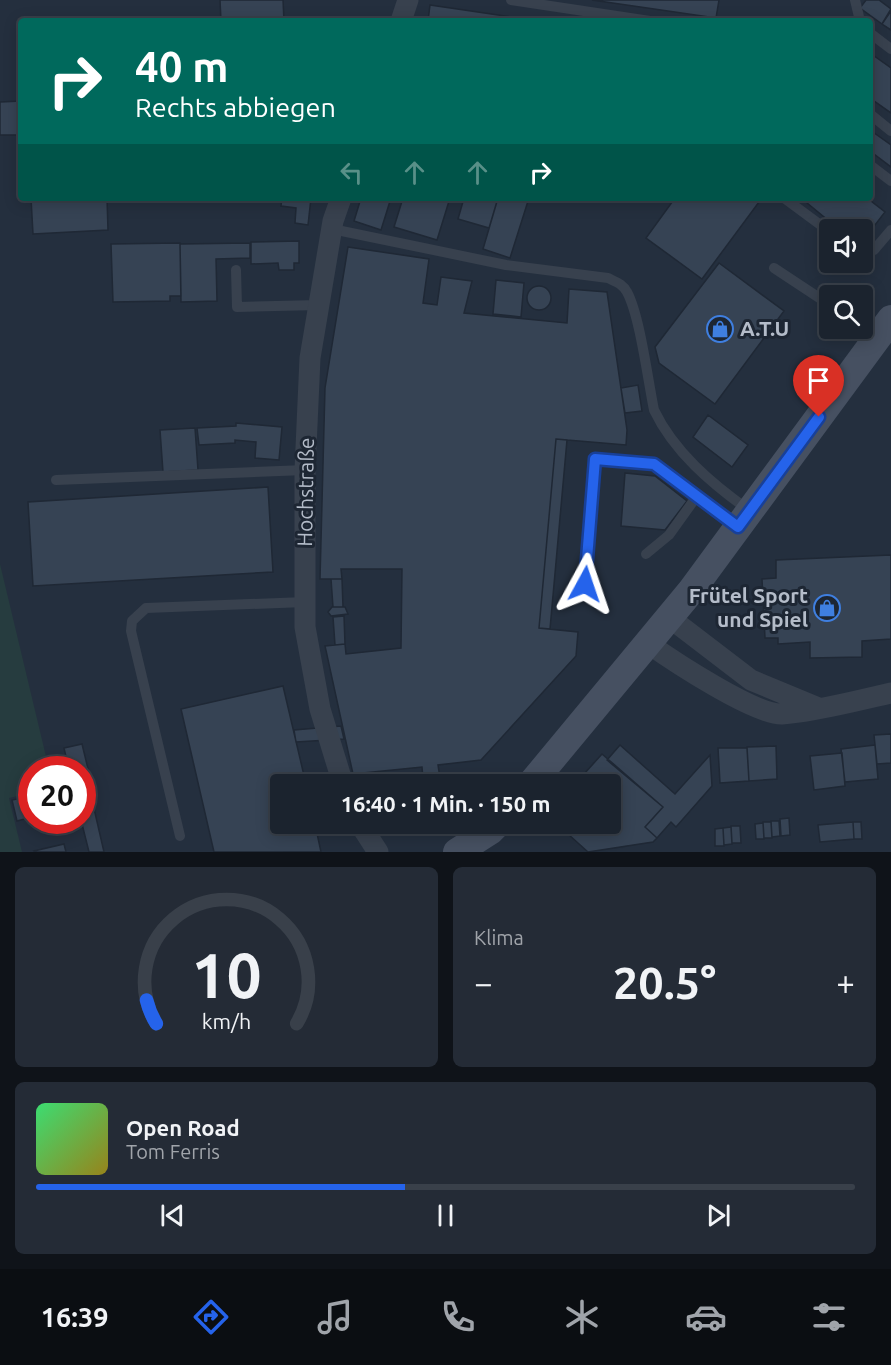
<!DOCTYPE html>
<html lang="de">
<head>
<meta charset="utf-8">
<style>
  body { margin:0; font-family:Ubuntu,sans-serif; background:#242b36; color:#f1f3f6; height:100vh; display:flex; flex-direction:column; font-size:22px; white-space:nowrap }
  * { box-sizing:border-box; margin:0 }
  p { font-size:20px; color:#a0a4aa }
  .icon { flex:none; width:33px; height:33px; fill:none; stroke:currentColor; stroke-width:2; stroke-linecap:round; stroke-linejoin:round }
  .map { position:relative; height:852px; overflow:hidden }
  .panel { display:flex; flex-direction:column; gap:15px; padding:15px; background:#0f1319; flex:1 }
  .panel>* { flex:none }
  .hud { position:absolute; left:18px; top:18px; width:855px; height:183px; border-radius:6px; box-shadow:0 3px 15px #0003,0 0 0 2px #39404a; background:#00695c; color:#fff; overflow:hidden }
  .tools { position:absolute; left:819px; top:219px; display:grid; gap:12px }
  .tools a { display:grid; place-items:center; width:54px; height:54px; border-radius:6px; background:#1b232e; box-shadow:0 3px 15px #0003,0 0 0 2px #39404a; font-size:30px }
  .speed { position:absolute; left:18px; top:756px; display:flex; gap:12px; font-size:30px; font-weight:700; text-align:center }
  .speed>* { display:grid; place-content:center; width:78px; height:78px; border-radius:50%; background:#1b232e; box-shadow:0 3px 15px #0003,0 0 0 2px #39404a; line-height:1 }
  .speed .limit { border:9px solid #d22; background:#fff; color:#111 }
  .pin { position:absolute; display:grid; place-items:center; width:51px; height:51px; color:#fff; margin:-62px -26px; border-radius:50% 50% 50% 0; rotate:-45deg; box-shadow:0 0 6px #0007 }
  .pin .icon { rotate:45deg }
  .me { position:absolute; width:66px; margin:-33px; rotate:5deg; stroke-linejoin:round; filter:drop-shadow(0 0 4px #0008) }
  .turn { display:flex; align-items:center; gap:21px; height:126px; padding:0 18px; font-size:27px }
  .turn .icon { width:78px; height:78px; stroke-width:2.5 }
  .turn b { display:block; font-size:42px; line-height:51px }
  .lanes { display:flex; align-items:center; height:57px; padding:0 18px; background:#0003; justify-content:center; gap:30px; direction:ltr }
  .lanes .off { opacity:.35 }
  .big { font-size:45px; font-weight:700; line-height:1.1 }
  .panel .tile { flex:1; display:flex; flex-direction:column; justify-content:center; gap:9px; min-width:0; padding:0 21px; border-radius:9px; background:#242b36 }
  .panel .dial { align-items:center; gap:0 }
  .dial svg { height:156px; overflow:visible; fill:none; stroke:#39404a; stroke-width:7; stroke-linecap:round; text-anchor:middle }
  .dial text { fill:#f1f3f6; stroke:none }
  .song { display:flex; align-items:center; gap:18px }
  .cover { width:72px; height:72px; border-radius:9px; background:linear-gradient(135deg,hsl(140 70% 55%),hsl(50 70% 35%)) }
  .played { height:6px; border-radius:3px; background:linear-gradient(90deg,#2563eb 45%,#39404a 45%) }
  .keys { display:flex; justify-content:space-around; direction:ltr }
  .heat { display:flex; justify-content:space-between; align-items:center; font-size:33px; direction:ltr }
  .panel .tiles { flex:1; display:grid; gap:15px; grid-template-columns:1fr 1fr }
  .tile:last-child { grid-column:span 2 }
  .trip { position:absolute; left:270px; top:774px; width:351px; height:60px; border-radius:6px; background:#1b232e; box-shadow:0 3px 15px #0003,0 0 0 2px #39404a; font-weight:700; line-height:60px; text-align:center }
  .tab-bar { display:flex; height:96px; justify-content:space-around; align-items:center; background:#0b0e12; color:#a0a4aa }
  .tab-bar .icon { width:42px; height:42px }
  .tab-bar .current { color:#2563eb }
  .tab-bar b { font-size:27px; color:#f1f3f6 }
  .map>svg:first-child { display:block }
</style>
</head>
<body>
<div class="map">
<svg width="891" height="852" viewBox="0 0 891 852">
  <rect width="100%" height="100%" fill="#242f3e"/>
  <!-- green -->
  <path fill="#263c3f" d="M0 564 49 769 32 770 31 793 9 798 22 852H0Z"/>
  <!-- building -->
  <path fill="#364354" stroke="#1f2835" stroke-width="1.5" d="M220 0H283L284 21H221Z
    M592 0H719L716 18Z
    M866 0H879L891 9 882 24 860 8Z
    M430 5 538 21H428Z
    M891 11V30L882 24Z
    M870 53 891 68V113L870 98Z
    M21 101V135H0V102Z
    M870 130 891 145V167L870 151Z
    M31 198H107L108 230 33 234Z
    M282 198H311L308 225 295 223 296 208 281 206Z
    M361 198H391L381 230 354 221Z
    M403 198H450L437 240 394 227Z
    M464 198H498L489 228 458 219Z
    M498 198H529L510 258 483 249Z
    M675 198H762L702 279 646 238Z
    M801 198H867L885 212 862 242V230H840Z
    M299 241V263H294V270H279L278 263 251 264V242Z
    M250 243V258L216 259 217 301 181 302 180 244Z
    M111 244 180 243 181 296H170V301L113 302Z
    M348 247 429 259 423 303 437 305 441 277 472 281 464 313 567 323 569 289 607 292 627 430 626 445 556 439 539 628 578 632 576 656 481 760 438 765 440 778 423 779 422 767 353 774 325 646 345 644 346 654 401 648 402 569H341L342 579H320L325 388Z
    M719 263 784 311 715 404 659 363 655 347Z
    M496 280 524 283 521 317 493 314Z
    M527 298a12 12 0 1 1 24 0a12 12 0 1 1-24 0Z
    M638 385 642 411 625 413 621 388Z
    M708 415 748 445 732 467 693 437Z
    M236 423 282 427 279 460 255 458 256 442 235 440V443L199 445 197 428 236 426Z
    M195 428 198 470 163 472 160 430Z
    M556 439 567 440 550 629 539 628Z
    M625 473 655 476 687 501 665 530 621 526Z
    M268 487 273 572 33 586 28 502Z
    M891 555V639L862 641V657L810 658V642L778 644V638H765L762 579 776 578V560Z
    M331 579H342L343 607H333Z
    M332 607H345L348 614 331 616 328 612Z
    M344 616 345 644 335 645 333 617Z
    M283 686 306 784H280V824H315L321 852H214L181 709Z
    M341 726 344 739 296 742 294 730Z
    M891 734V763L877 764 874 735Z
    M82 744 90 777 82 779V770H69L64 748Z
    M620 745 675 794 710 755 712 786 676 827 671 822 657 838 645 827 663 807 607 760Z
    M875 745 878 779 845 782 841 749Z
    M776 746 777 779 749 781 747 747Z
    M718 748H747L749 781 720 783Z
    M842 753 845 786 814 790 810 756Z
    M602 754 663 807 645 827 657 838 653 842 588 852 568 834 567 824H610V784H575Z
    M87 778 104 852H89L81 820 82 779Z
    M32 796V817L17 821 12 800Z
    M789 818 790 835 781 836 780 819Z
    M771 821H779L780 836 772 837Z
    M763 822H771L772 838H764Z
    M853 822 854 839 820 842 818 825Z
    M853 822H861L862 839H854Z
    M763 823 764 839H756L755 824Z
    M731 826H740L741 843H732Z
    M731 827 732 844 724 845 723 828Z
    M723 828 724 846H715V829Z
    M64 844 66 852H35L34 851Z"/>
  <g fill="none" stroke-linecap="round" stroke-linejoin="round">
    <!-- lane -->
    <path stroke="#38414e" stroke-width="10" d="M511 0 650 21
      M855 0 860 21
      M870 33 891 49
      M870 114 891 131
      M870 165 891 181
      M784 198 830 232
      M332 229 506 265 608 278C616 282 623 284 627 292 640 316 648 381 654 410 674 452 712 484 750 511
      M862 251 874 250 891 230
      M774 268 830 305
      M236 270 237 307 319 305
      M862 327 878 338
      M56 480 305 470
      M646 554 669 535 697 496 738 527
      M585 584 595 459 654 464 697 496
      M180 836 131 631 132 621 146 608 305 602"/>
    <!-- street -->
    <path stroke="#38414e" stroke-width="21" d="M401 21 408 0
      M341 198 333 221 310 358 305 470V627L320 709 343 784
      M670 618 751 680 816 707
      M649 644C673 661 755 715 782 714 815 712 859 700 891 693
      M360 824 378 852"/>
    <!-- secondary -->
    <path stroke="#465061" stroke-width="28" d="M531 784 691 591 891 319
      M457 852 490 831 497 824"/>
  </g>
  <g fill="none" stroke-linecap="round" stroke-linejoin="round">
    <defs>
      <path id="route" d="M585 584 595 459 654 464 738 527 819 417"/>
    </defs>
    <!-- route casing -->
    <use href="#route" stroke="#184099" stroke-width="15"/>
    <!-- route -->
    <use href="#route" stroke="#2563eb" stroke-width="10"/>
  </g>
  <!-- icons -->
  <defs>
    <symbol id="shop-ring" viewBox="-11 -11 22 22"><circle r="9.5" fill="#1d2633" stroke="#3f7fe0" stroke-width="1.5"/><path d="M-5-2.5h2.3a2.7 3.5 0 0 1 5.4 0H5L5.5 6h-11ZM-1.5-2.5h3a1.5 2.3 0 0 0-3 0Z" fill="#3f7fe0"/></symbol>
  </defs>
  <g fill-rule="evenodd">
    <use href="#shop-ring" x="705" y="314" width="30" height="30"/>
    <use href="#shop-ring" x="812" y="593" width="30" height="30"/>
  </g>
  <g text-anchor="middle" stroke-width="6" stroke-linejoin="round" paint-order="stroke">
    <!-- poi labels -->
    <g font-size="21" font-weight="bold" fill="#b4bcc9" stroke="#1d2633" text-anchor="start">
      <text x="740" y="336">A.T.U</text>
      <text x="808" y="603" text-anchor="end">Frütel Sport<tspan x="808" dy="24">und Spiel</tspan></text>
    </g>
    <!-- street labels -->
    <g font-size="21" fill="#b4bcc9" stroke="#1d2633">
      <text transform="translate(306 492) rotate(-89)" y="7">Hochstraße</text>
    </g>
  </g>
</svg>
<div class="tools">
<a><svg class="icon" aria-label="sound" viewBox="0 0 24 24"><path d="M4 9h4l5-4v14l-5-4H4zM17 9q2 3 0 6"/></svg></a>
<a><svg class="icon" aria-label="search" viewBox="0 0 24 24"><circle cx="10" cy="10" r="6"/><path d="M15 15l6 6"/></svg></a>
</div>
<div class="speed"><div class="limit">20</div></div>
<div class="pin" style="left:819px;top:417px;background:#d93025"><svg class="icon" aria-label="arrive" viewBox="0 0 24 24"><path d="M6 21V4h12l-3 4 3 4H6"/></svg></div>
<svg class="me" style="left:585px;top:584px" viewBox="-20 -20 40 40"><path d="M0-17L14 15 0 8-14 15z" fill="#2563eb" stroke="#fff" stroke-width="4"/></svg>
<div class="trip">16:40 · 1 Min. · 150 m</div>
<div class="hud">
<div class="turn"><svg class="icon" aria-label="right" viewBox="0 0 24 24"><path d="M7 20v-9h11M14 6l5 5-5 5"/></svg><div><b>40 m</b>Rechts abbiegen</div></div>
<div class="lanes"><svg class="icon off" aria-label="left" viewBox="0 0 24 24"><path d="M17 20v-9H6M10 6l-5 5 5 5"/></svg><svg class="icon off" aria-label="ahead" viewBox="0 0 24 24"><path d="M12 20V5M6 11l6-6 6 6"/></svg><svg class="icon off" aria-label="ahead" viewBox="0 0 24 24"><path d="M12 20V5M6 11l6-6 6 6"/></svg><svg class="icon" aria-label="right" viewBox="0 0 24 24"><path d="M7 20v-9h11M14 6l5 5-5 5"/></svg></div>
</div>
</div>
<section class="panel">
<div class="tiles">
<div class="tile dial"><svg viewBox="0 0 100 80">
<path d="M14 69A42 42 0 1 1 86 69"/>
<path d="M14 69A42 42 0 0 1 9 57" stroke="#2563eb"/>
<text x="50" y="56" font-size="32" font-weight="700">10</text>
<text x="50" y="72" font-size="11">km/h</text>
</svg></div>
<div class="tile"><p>Klima</p>
<div class="heat"><a>−</a><b class="big">20.5°</b><a>+</a></div>
</div>
<div class="tile">
<div class="song"><i class="cover"></i><div><b>Open Road</b><p>Tom Ferris</p></div></div>
<div class="played"></div>
<div class="keys"><svg class="icon" aria-label="previous" viewBox="0 0 24 24"><path d="M18 5L8 12l10 7zM5 5v14"/></svg><svg class="icon" aria-label="pause" viewBox="0 0 24 24"><path d="M8 5v14M16 5v14"/></svg><svg class="icon" aria-label="next" viewBox="0 0 24 24"><path d="M6 5l10 7-10 7zM19 5v14"/></svg></div>
</div>
</div>
</section>
<nav class="tab-bar">
<b>16:39</b>
<svg class="icon current" aria-label="directions" viewBox="0 0 24 24"><path d="M12 3l9 9-9 9-9-9zM9 14v-3h6M13 9l2 2-2 2"/></svg>
<svg class="icon" aria-label="music" viewBox="0 0 24 24"><path d="M9 18V5l10-2v13"/><circle cx="6" cy="18" r="3"/><circle cx="16" cy="16" r="3"/></svg>
<svg class="icon" aria-label="phone" viewBox="0 0 24 24"><path d="M5 4h4l2 5-3 2q2 4 5 5l2-3 5 2v4C11 20 4 13 5 4z"/></svg>
<svg class="icon" aria-label="climate" viewBox="0 0 24 24"><path d="M12 3v18M4 7l16 10M4 17L20 7"/></svg>
<svg class="icon" aria-label="car" viewBox="0 0 24 24"><path d="M5 17H2v-5l4-1 3-4h7l3 4 3 1v5h-3M9 17h6M6 11h13"/><circle cx="7" cy="17" r="2"/><circle cx="17" cy="17" r="2"/></svg>
<svg class="icon" aria-label="filters" viewBox="0 0 24 24"><path d="M4 7h16M4 17h16"/><circle cx="9" cy="7" r="2"/><circle cx="15" cy="17" r="2"/></svg>
</nav>
</body>
</html>
